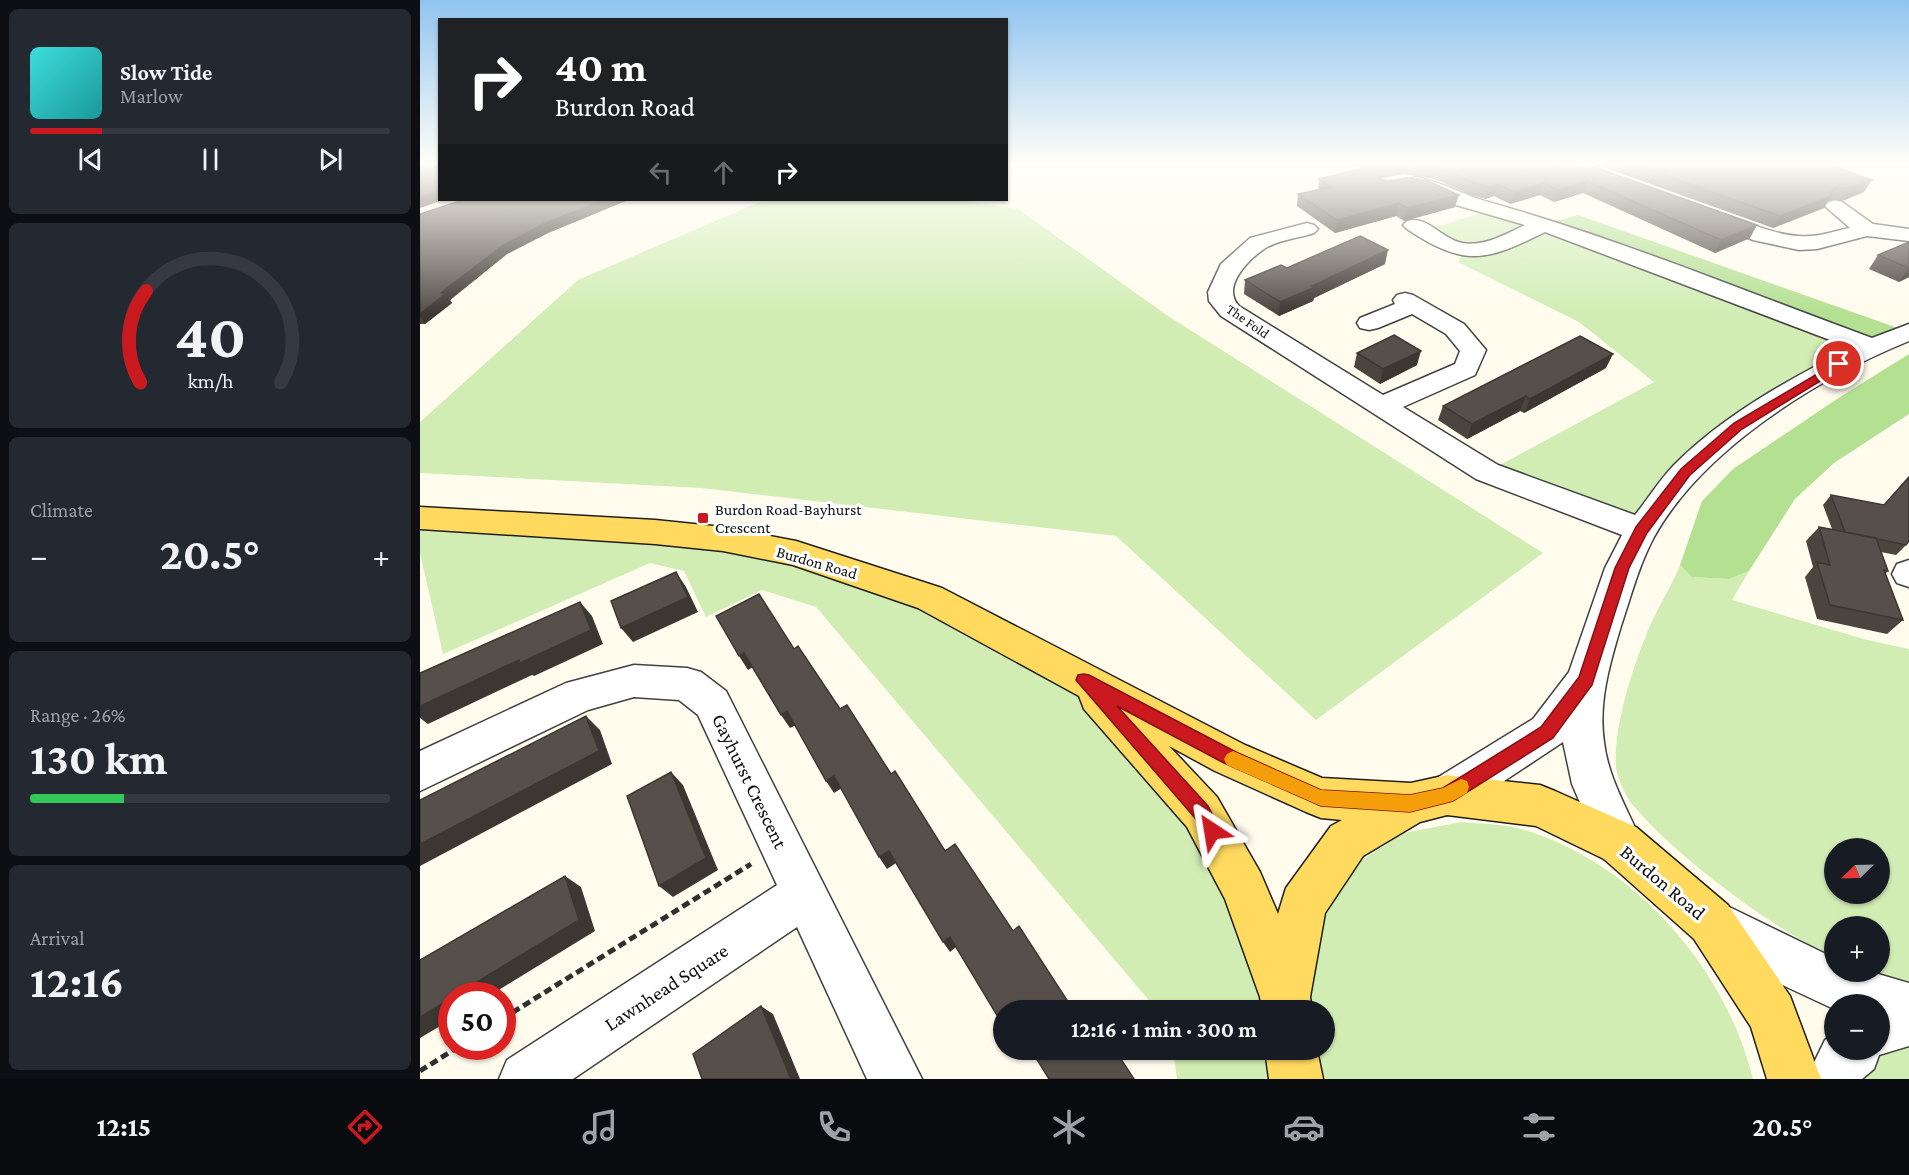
<!DOCTYPE html>
<html lang="en">
<head>
<meta charset="utf-8">
<style>
  body { margin:0; font-family:"Crimson Pro",serif; background:#242831; color:#f1f3f6; height:100vh; display:flex; flex-direction:column; font-size:22px; white-space:nowrap }
  * { box-sizing:border-box; margin:0 }
  p { font-size:20px; color:#9ea1a6 }
  .icon { flex:none; width:33px; height:33px; fill:none; stroke:currentColor; stroke-width:2; stroke-linecap:round; stroke-linejoin:round }
  .map { position:relative; flex:1; overflow:hidden }
  .details { display:flex; flex-direction:column; gap:9px; padding:9px; background:#0d0f14; width:420px }
  .details>* { flex:none }
  .banner { position:absolute; left:18px; top:18px; width:570px; height:183px; border-radius:0px; box-shadow:0 2px 4px #0004; background:#202124; color:#fff; overflow:hidden }
  .needle { width:39px; rotate:247deg }
  .controls { position:absolute; left:1404px; top:838px; display:grid; gap:12px }
  .controls a { display:grid; place-items:center; width:66px; height:66px; border-radius:50%; background:#171b24; box-shadow:0 2px 4px #0004; font-size:30px }
  .speed { position:absolute; left:18px; top:982px; display:flex; gap:12px; font-size:30px; font-weight:700; text-align:center }
  .speed>* { display:grid; place-content:center; width:78px; height:78px; border-radius:50%; background:#171b24; box-shadow:0 2px 4px #0004; line-height:1 }
  .speed .limit { border:9px solid #d22; background:#fff; color:#111 }
  .pin { position:absolute; display:grid; place-items:center; width:51px; height:51px; color:#fff; margin:-26px; border:3px solid #fff; border-radius:50%; box-shadow:0 2px 6px #0007 }
  .me { position:absolute; width:66px; margin:-33px; rotate:327deg; stroke-linejoin:round; filter:drop-shadow(0 0 4px #0008) }
  .turn { display:flex; align-items:center; gap:21px; height:126px; padding:0 18px; font-size:27px }
  .turn .icon { width:78px; height:78px; stroke-width:2.5 }
  .turn b { display:block; font-size:42px; line-height:51px }
  .lanes { display:flex; align-items:center; height:57px; padding:0 18px; background:#0003; justify-content:center; gap:30px; direction:ltr }
  .lanes .off { opacity:.35 }
  .big { font-size:45px; font-weight:700; line-height:1.1 }
  .details .tile { flex:1; display:flex; flex-direction:column; justify-content:center; gap:9px; min-width:0; padding:0 21px; border-radius:9px; background:#242831 }
  .details .dial { align-items:center; gap:0 }
  .dial svg { height:156px; overflow:visible; fill:none; stroke:#363941; stroke-width:7; stroke-linecap:round; text-anchor:middle }
  .dial text { fill:#f1f3f6; stroke:none }
  .song { display:flex; align-items:center; gap:18px }
  .cover { width:72px; height:72px; border-radius:9px; background:linear-gradient(135deg,hsl(180 70% 55%),hsl(180 70% 35%)) }
  .played { height:6px; border-radius:3px; background:linear-gradient(90deg,#ca191f 20%,#363941 20%) }
  .keys { display:flex; justify-content:space-around; direction:ltr }
  .heat { display:flex; justify-content:space-between; align-items:center; font-size:33px; direction:ltr }
  .charge { height:9px; border-radius:4px; background:linear-gradient(90deg,#34c759 26%,#363941 0) }
  .trip { position:absolute; left:573px; top:1000px; width:342px; height:60px; border-radius:30px; background:#171b24; box-shadow:0 2px 4px #0004; font-weight:700; line-height:60px; text-align:center }
  .tab-bar { display:flex; height:96px; justify-content:space-around; align-items:center; background:#090b0e; color:#9ea1a6 }
  .tab-bar .icon { width:42px; height:42px }
  .tab-bar .selected { color:#ca191f }
  .tab-bar b { font-size:27px; color:#f1f3f6 }
  main { display:flex; flex:1; min-height:0 }
  .map>svg:first-child { display:block }
</style>
</head>
<body>
<main>
<section class="details">
<div class="tile">
<div class="song"><i class="cover"></i><div><b>Slow Tide</b><p>Marlow</p></div></div>
<div class="played"></div>
<div class="keys"><svg class="icon" aria-label="previous" viewBox="0 0 24 24"><path d="M18 5L8 12l10 7zM5 5v14"/></svg><svg class="icon" aria-label="pause" viewBox="0 0 24 24"><path d="M8 5v14M16 5v14"/></svg><svg class="icon" aria-label="next" viewBox="0 0 24 24"><path d="M6 5l10 7-10 7zM19 5v14"/></svg></div>
</div>
<div class="tile dial"><svg viewBox="0 0 100 80">
<path d="M14 69A42 42 0 1 1 86 69"/>
<path d="M14 69A42 42 0 0 1 17 22" stroke="#ca191f"/>
<text x="50" y="56" font-size="32" font-weight="700">40</text>
<text x="50" y="72" font-size="11">km/h</text>
</svg></div>
<div class="tile"><p>Climate</p>
<div class="heat"><a>−</a><b class="big">20.5°</b><a>+</a></div>
</div>
<div class="tile"><p>Range · 26%</p><b class="big">130 km</b><div class="charge"></div></div>
<div class="tile"><p>Arrival</p><b class="big">12:16</b></div>
</section>
<div class="map">
<svg width="1489" height="1079" viewBox="0 0 1489 1079">
  <rect width="100%" height="100%" fill="#fffcee"/>
  <!-- green -->
  <path fill="#d1edb4" fill-rule="evenodd" d="M344 200H540L598 209 748 316 1123 553 896 720 696 536 281 488 0 473V422L158 280Z
    M1074 209 1452 347 1318 426 1221 530 1067 472 1234 382 1159 322 1038 262 1044 251 1003 231Z
    M0 518 376 553 664 680 782 812 867 1011H738L396 607 342 590 286 617 264 571 230 563 23 654 0 553Z
    M1260 565 1273 577 1309 579 1329 571 1312 600 1447 640 1489 649V981L1444 972H1460V927H1414V958C1351 927 1257 858 1212 804 1206 797 1197 777 1196 767 1193 730 1211 673 1225 638 1234 613 1250 590 1260 565ZM1414 849H1460V894H1414Z
    M1041 822C1061 824 1085 824 1105 830 1215 864 1306 968 1333 1079H895L888 1050H904V1011H886L902 913 936 864 984 833Z
    M1489 1020V1079H1413L1460 1050V1030Z
    M753 1050H871L873 1079H757Z"/>
  <!-- forest -->
  <path fill="#b4e092" d="M1158 215 1489 332 1452 347 1124 224Z
    M1489 354V414L1414 463 1375 499 1329 571 1309 579 1272 577 1260 565 1282 501 1313 469 1417 399Z"/>
  <g fill="none" stroke-linecap="round" stroke-linejoin="round">
    <defs>
      <path id="minor" d="M997 177C1021 182 1042 194 1065 201 1197 238 1324 291 1452 338L1489 324V341C1398 378 1283 449 1234 537 1219 565 1211 596 1201 626 1190 663 1178 702 1184 742 1188 778 1208 810 1222 843L1216 859 1200 865 1184 859 1152 784 1143 742 1042 809 1027 815 1012 809 1006 795 1012 781 1113 719 1149 672 1185 568 1202 535 1056 479 801 316 789 301 788 292 801 264 830 238 887 223 894 225 898 229 894 233C880 238 857 240 844 249 828 260 801 287 819 306L963 395 1035 364 1040 351 1026 334 992 314 958 328 949 330 940 328 937 323 940 318 975 304 973 300 977 295 985 293 993 295 1044 324 1066 350 1055 375 983 407 1078 465 1215 515C1228 499 1240 479 1255 464 1304 415 1369 379 1431 348L1125 232C1065 262 1044 267 987 229L983 225 987 221C1007 215 1022 239 1042 243 1064 247 1086 234 1105 225L1036 205 1003 190 990 187 987 183 990 179Z
        M1415 200 1422 202 1453 224 1489 229V241L1447 236 1397 249 1379 250 1333 240 1285 221 1282 217 1285 213 1292 211C1321 218 1348 234 1379 236 1396 238 1414 231 1430 228L1405 206 1408 202Z
        M1489 560V587L1477 583 1472 574 1477 564Z
        M214 665 267 668 281 672 306 691 502 1079H447L377 927 153 1079H79L87 1060 357 885 278 715 259 700 214 697 168 710 0 791V751L146 683Z
        M1297 901 1414 958V972H1451L1489 983V1046L1459 1055 1454 1069 1442 1079H1386L1405 1040 1414 1033V1050H1460V1005H1414V1009L1341 975 1280 942 1273 925 1280 908Z"/>
      <path id="major" d="M0 507 235 520 303 527 376 541 522 588 825 745 902 778 991 783 1027 775 1120 785 1135 791 1216 827 1308 905 1370 996 1401 1079H1347L1331 1027 1274 939 1184 859 1116 826 1027 815 1000 822 943 856 905 913 890 997 892 1011H842L840 997 805 899 767 827 664 709 659 696 498 608 373 565 303 551 235 544 0 529ZM749 746 795 771 886 812 901 818 922 820 911 826 866 888 858 914 840 872 797 797Z
        M845 1050H897L903 1079H849Z"/>
    </defs>
    <!-- minor casing -->
    <use href="#minor" stroke="#414141" stroke-width="3"/>
    <!-- major casing -->
    <use href="#major" stroke="#1f1f1f" stroke-width="3"/>
    <!-- path -->
    <path stroke="#303030" stroke-width="5" stroke-dasharray="8 4.5" stroke-linecap="butt" d="M82 1019 331 864
      M0 1071 38 1047"/>
    <!-- minor -->
    <use href="#minor" fill="#fff" fill-rule="evenodd"/>
    <!-- major -->
    <use href="#major" fill="#ffda5e" fill-rule="evenodd"/>
  </g>
  <!-- wall -->
  <path fill="#4b443f" d="M932 163H1118L1330 238 1295 253 1163 193 1134 202 1120 195 1090 204 1074 196 1065 199 1051 195 1015 179 983 174 960 178 1035 207 984 221 976 216 915 233 877 206 878 194 898 190 899 179 942 169Z
    M1158 163H1406L1444 192 1422 201 1409 200 1404 208 1353 228 1183 167Z
    M43 200H208L128 233 87 254 30 300 32 303 5 324H0V214Z
    M1489 242V277L1479 282 1449 269 1458 255Z
    M965 264 894 298 893 301 859 316 824 294 825 280 867 268Z
    M937 353 997 365 960 384 934 367Z
    M1186 368 1104 413 1100 411 1047 439 1018 420 1023 406Z
    M1411 495 1486 545 1476 555 1461 552 1468 571 1465 574 1483 620 1467 634 1397 619 1385 577 1393 567 1386 541 1399 527 1412 529 1403 505Z"/>
  <!-- shaded-wall -->
  <path fill="#3d3733" d="M981 163H986L983 174 959 179 956 174 961 167Z
    M1452 180 1444 192 1422 201 1430 188Z
    M1167 181 1163 193 1134 202 1138 190Z
    M1124 183 1120 195 1090 204 1094 192Z
    M1078 184 1074 196 1065 199 1068 187Z
    M1415 188 1404 208 1353 228 1360 216 1411 192Z
    M20 191V200H24L0 208V197Z
    M1039 195 1035 207 984 221 987 208Z
    M184 200H208L128 233 87 254 30 300 32 303 5 324 0 317V314L21 293 82 246 123 224Z
    M979 203 976 216 915 233 917 220Z
    M1337 225 1330 238 1295 253 1301 240Z
    M968 250 965 264 894 298 893 301 859 316 860 302 892 286Z
    M1489 268V277L1479 282Z
    M1001 351 997 365 960 384 963 369Z
    M1193 354 1186 368 1104 413 1110 399Z
    M1106 396 1100 411 1047 439 1052 424Z
    M256 572 266 587 278 612 213 642 201 628Z
    M160 602 172 616 183 644 114 676 112 675 8 724 0 718V706L99 660Z
    M324 653 333 667 328 670 319 656Z
    M367 711 376 725 370 728 361 715Z
    M166 716 180 730 192 764 0 866V844Z
    M251 772 263 785 298 870 253 897 239 886Z
    M414 776 422 788 414 793 406 781Z
    M469 851 476 863 467 869 459 857Z
    M145 876 161 887 175 931 69 996H34Z
    M530 937 536 947 530 952 523 942Z
    M32 998V1019L0 1038V1017Z
    M341 1006 353 1014 380 1079H371Z"/>
  <!-- building -->
  <path fill="#574f49" stroke="#3d3733" stroke-width="1.5" d="M0 163H20V191L0 197Z
    M955 163H981L961 167 956 174 961 179 968 181 986 178 1006 180 1039 195 987 208 979 203 917 220 878 194 911 187 899 179 958 164Z
    M992 163H1118L1177 168 1337 225 1301 240 1167 181 1138 190 1124 183 1094 192 1078 184 1068 187 1054 183 1018 167Z
    M1210 163H1406L1452 180 1430 188H1415L1411 192V196L1360 216Z
    M43 200H184L123 224 82 246 21 293 25 294 0 314V214Z
    M940 236 968 250 892 286 895 287 860 302 825 280 861 265 867 268Z
    M1489 242V268L1458 255Z
    M974 335 1001 351 963 369 937 353Z
    M1160 336 1193 354 1110 399 1106 396 1052 424 1023 406Z
    M1489 477V541L1486 545 1425 532 1411 495 1464 505Z
    M1399 527 1456 538 1468 571 1464 570 1483 620 1410 605 1397 562 1410 565Z
    M256 572 268 597 201 628 191 601Z
    M339 594 374 649 378 646 420 709 427 705 471 774 475 771 525 851 535 844 593 931 599 926 654 1011H584V1027L530 937 523 942 469 851 459 857 414 776 406 781 367 711 361 715 324 653 319 656 296 616Z
    M160 602 171 630 100 663 99 660 0 706V673Z
    M166 716 179 751 0 844V800Z
    M251 772 286 858 239 886 207 796Z
    M145 876 159 920 34 996H32V998L0 1017V960Z
    M341 1006 371 1079H282L273 1054Z
    M611 1050H695L714 1079H629Z"/>
  <!-- sky -->
  <linearGradient id="sky" x2="0" y2="1"><stop stop-color="#90c4f0"/><stop offset="0.52" stop-color="#fffef7"/><stop offset="1" stop-color="#fffef7" stop-opacity="0"/></linearGradient>
  <rect width="1489" height="314" fill="url(#sky)"/>
  <!-- route -->
  <path fill="#ca191f" stroke="#831014" stroke-width="1.5" d="M1419 361 1423 362V367L1322 429 1270 475 1227 533 1209 568 1172 685 1133 738 1033 801 990 812 901 806 804 763 697 706 788 806 801 831 799 837 792 840 786 837 775 818 656 680 658 675 664 674 669 675 816 752 901 790 990 795 1023 788 1121 727 1159 677 1195 568 1216 527 1261 469 1314 423Z"/>
  <!-- slow -->
  <path fill="#f59e0b" d="M813 751 901 790 990 795 1023 788 1041 779 1047 781 1049 787 1047 793 1033 801 990 812 901 806 807 765 804 759 807 754Z"/>
  <!-- markers -->
  <rect fill="#ca191f" stroke="#fff" stroke-width="2" x="277" y="512" width="12" height="12" rx="3"/>
  <g text-anchor="middle" stroke-width="6" stroke-linejoin="round" paint-order="stroke">
    <!-- far-street labels -->
    <g font-size="14" fill="#0e0e0e" stroke="#fff">
      <text transform="translate(828 321) rotate(35)" y="5">The Fold</text>
    </g>
    <!-- poi labels -->
    <g font-size="16" fill="#0e0e0e" stroke="#fff" text-anchor="start">
      <text x="295" y="515">Burdon Road-Bayhurst<tspan x="295" dy="18">Crescent</tspan></text>
    </g>
    <!-- street labels -->
    <g font-size="16" fill="#0e0e0e" stroke="#fff">
      <text transform="translate(397 562) rotate(16)" y="6">Burdon Road</text>
    </g>
    <!-- near-street labels -->
    <g font-size="20" fill="#0e0e0e" stroke="#fff">
      <text transform="translate(330 781) rotate(64)" y="7">Gayhurst Crescent</text>
      <text transform="translate(1243 882) rotate(40)" y="7">Burdon Road</text>
      <text transform="translate(246 987) rotate(-33)" y="7">Lawnhead Square</text>
    </g>
  </g>
</svg>
<div class="controls">
<a><svg class="needle" viewBox="-14 -14 28 28"><path d="M0-13l5 13h-10z" fill="#e53935"/><path d="M0 13l5-13h-10z" fill="#9ea1a6"/></svg></a>
<a>+</a>
<a>−</a>
</div>
<div class="speed"><div class="limit">50</div></div>
<div class="pin" style="left:1419px;top:364px;background:#d93025"><svg class="icon" aria-label="arrive" viewBox="0 0 24 24"><path d="M6 21V4h12l-3 4 3 4H6"/></svg></div>
<svg class="me" style="left:792px;top:831px" viewBox="-20 -20 40 40"><path d="M0-17L14 15 0 8-14 15z" fill="#ca191f" stroke="#fff" stroke-width="4"/></svg>
<div class="trip">12:16 · 1 min · 300 m</div>
<div class="banner">
<div class="turn"><svg class="icon" aria-label="right" viewBox="0 0 24 24"><path d="M7 20v-9h11M14 6l5 5-5 5"/></svg><div><b>40 m</b>Burdon Road</div></div>
<div class="lanes"><svg class="icon off" aria-label="left" viewBox="0 0 24 24"><path d="M17 20v-9H6M10 6l-5 5 5 5"/></svg><svg class="icon off" aria-label="ahead" viewBox="0 0 24 24"><path d="M12 20V5M6 11l6-6 6 6"/></svg><svg class="icon" aria-label="right" viewBox="0 0 24 24"><path d="M7 20v-9h11M14 6l5 5-5 5"/></svg></div>
</div>
</div>
</main>
<nav class="tab-bar">
<b>12:15</b>
<svg class="icon selected" aria-label="directions" viewBox="0 0 24 24"><path d="M12 3l9 9-9 9-9-9zM9 14v-3h6M13 9l2 2-2 2"/></svg>
<svg class="icon" aria-label="music" viewBox="0 0 24 24"><path d="M9 18V5l10-2v13"/><circle cx="6" cy="18" r="3"/><circle cx="16" cy="16" r="3"/></svg>
<svg class="icon" aria-label="phone" viewBox="0 0 24 24"><path d="M5 4h4l2 5-3 2q2 4 5 5l2-3 5 2v4C11 20 4 13 5 4z"/></svg>
<svg class="icon" aria-label="climate" viewBox="0 0 24 24"><path d="M12 3v18M4 7l16 10M4 17L20 7"/></svg>
<svg class="icon" aria-label="car" viewBox="0 0 24 24"><path d="M5 17H2v-5l4-1 3-4h7l3 4 3 1v5h-3M9 17h6M6 11h13"/><circle cx="7" cy="17" r="2"/><circle cx="17" cy="17" r="2"/></svg>
<svg class="icon" aria-label="filters" viewBox="0 0 24 24"><path d="M4 7h16M4 17h16"/><circle cx="9" cy="7" r="2"/><circle cx="15" cy="17" r="2"/></svg>
<b>20.5°</b>
</nav>
</body>
</html>
